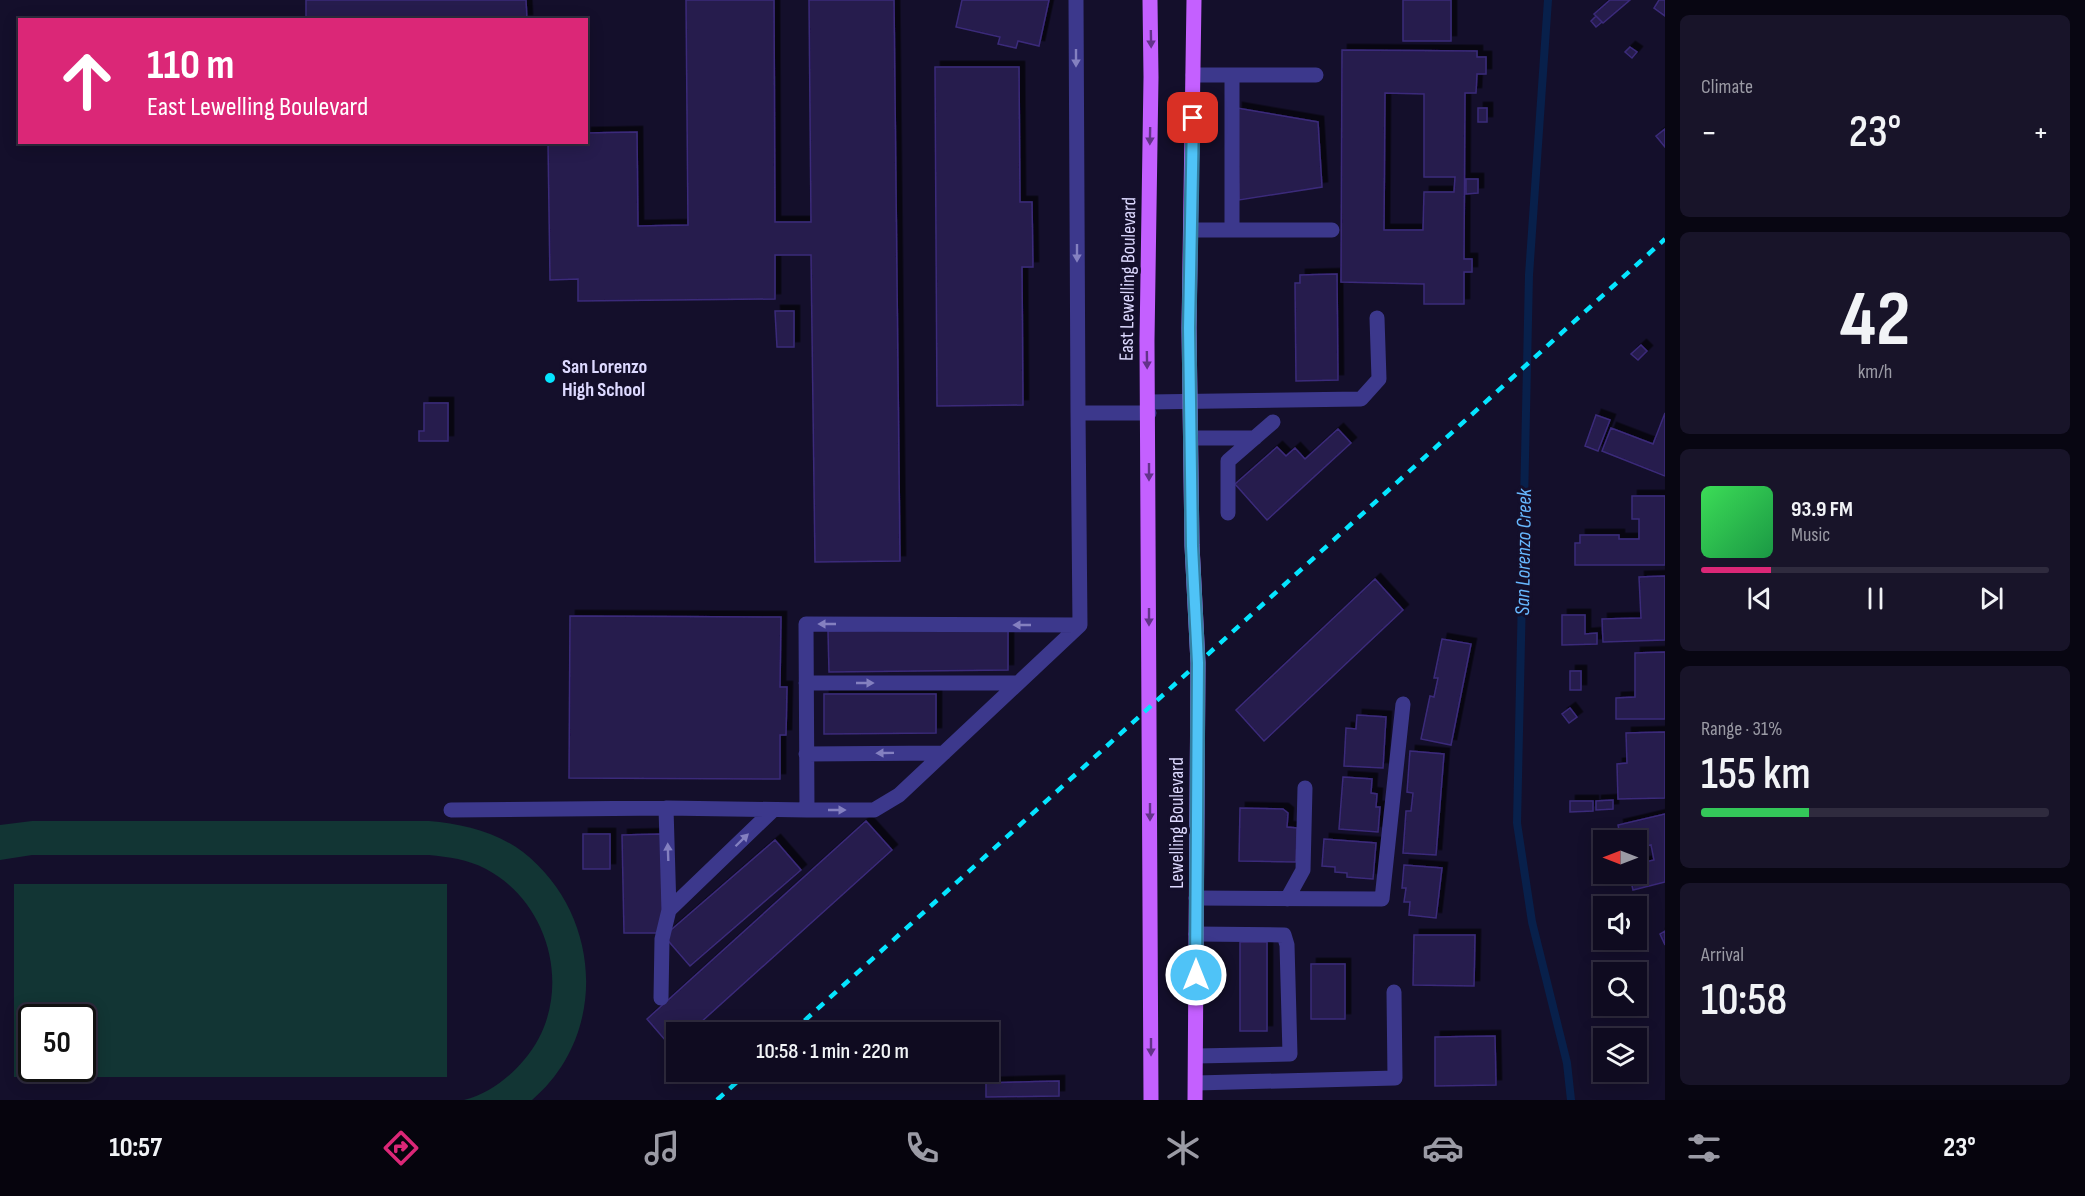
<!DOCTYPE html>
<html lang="en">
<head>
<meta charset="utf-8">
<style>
  body { margin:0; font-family:"Sofia Sans Condensed",sans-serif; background:#181429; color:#f1f3f6; height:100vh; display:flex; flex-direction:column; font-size:22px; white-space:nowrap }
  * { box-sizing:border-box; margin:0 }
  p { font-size:20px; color:#9b9ba5 }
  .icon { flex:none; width:33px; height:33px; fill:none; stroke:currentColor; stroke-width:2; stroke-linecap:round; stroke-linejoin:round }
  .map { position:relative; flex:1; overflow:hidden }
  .details { display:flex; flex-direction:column; gap:15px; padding:15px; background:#080612; width:420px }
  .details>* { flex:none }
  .banner { position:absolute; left:18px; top:18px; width:570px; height:126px; border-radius:0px; box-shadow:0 3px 15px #0003,0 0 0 2px #2f2b3e; background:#db2777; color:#fff; overflow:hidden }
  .needle { width:39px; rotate:270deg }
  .tools { position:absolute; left:1593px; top:830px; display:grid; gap:12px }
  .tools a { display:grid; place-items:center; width:54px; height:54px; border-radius:0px; background:#0f0b20; box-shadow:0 3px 15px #0003,0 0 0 2px #2f2b3e; font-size:30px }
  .speed { position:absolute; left:18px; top:1004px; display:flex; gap:12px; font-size:30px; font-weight:700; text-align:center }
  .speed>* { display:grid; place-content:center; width:78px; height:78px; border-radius:50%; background:#0f0b20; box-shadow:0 3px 15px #0003,0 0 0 2px #2f2b3e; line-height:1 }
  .speed .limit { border:3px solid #111; border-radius:9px; background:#fff; color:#111 }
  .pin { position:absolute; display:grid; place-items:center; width:51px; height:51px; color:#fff; margin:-26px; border-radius:12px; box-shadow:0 3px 9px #0006 }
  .me { position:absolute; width:66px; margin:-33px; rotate:0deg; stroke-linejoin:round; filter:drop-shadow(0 0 4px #0008) }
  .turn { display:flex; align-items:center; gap:21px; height:126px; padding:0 30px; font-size:27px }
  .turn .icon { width:78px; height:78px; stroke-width:2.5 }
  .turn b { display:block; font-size:42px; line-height:51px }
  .big { font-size:45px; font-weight:600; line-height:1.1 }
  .details .tile { flex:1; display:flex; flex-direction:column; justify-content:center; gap:9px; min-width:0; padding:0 21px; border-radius:9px; background:#181429 }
  .details .dial { align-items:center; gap:0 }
  .dial b { font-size:78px; line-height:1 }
  .song { display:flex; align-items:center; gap:18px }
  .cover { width:72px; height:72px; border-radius:9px; background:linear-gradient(135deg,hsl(130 70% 55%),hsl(140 70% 35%)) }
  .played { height:6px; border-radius:3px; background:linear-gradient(90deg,#db2777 20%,#2f2b3e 20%) }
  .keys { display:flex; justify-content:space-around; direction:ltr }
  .heat { display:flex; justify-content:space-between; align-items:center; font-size:33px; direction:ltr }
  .charge { height:9px; border-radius:4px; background:linear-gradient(90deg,#34c759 31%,#2f2b3e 0) }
  .trip { position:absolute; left:666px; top:1022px; width:333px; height:60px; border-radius:0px; background:#0f0b20; box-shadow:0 3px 15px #0003,0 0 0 2px #2f2b3e; font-weight:600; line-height:60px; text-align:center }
  .dock { display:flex; height:96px; justify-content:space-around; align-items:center; background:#06040d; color:#9b9ba5 }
  .dock .icon { width:42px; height:42px }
  .dock .current { color:#db2777 }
  .dock b { font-size:27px; color:#f1f3f6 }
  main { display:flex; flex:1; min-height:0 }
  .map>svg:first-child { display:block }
</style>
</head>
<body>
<main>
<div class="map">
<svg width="1665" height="1100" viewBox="0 0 1665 1100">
  <defs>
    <filter id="shadow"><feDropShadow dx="5.5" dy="-5.5" stdDeviation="0" flood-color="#0009"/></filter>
  </defs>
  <rect width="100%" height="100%" fill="#140f2b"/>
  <!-- green -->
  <path fill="#123534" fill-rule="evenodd" d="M32 821H429C462 824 495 831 523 852 602 914 609 1034 532 1100H464C487 1094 508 1079 524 1060 575 1001 554 905 486 869 467 859 449 857 429 855H32L0 860V825Z
    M14 884H447V1077H14ZM32 1017H82V1068H32Z"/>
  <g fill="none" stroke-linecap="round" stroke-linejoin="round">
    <!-- stream -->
    <path stroke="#08204b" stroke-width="8" d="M1548 0 1529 275 1517 823 1532 922 1567 1063 1571 1100"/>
  </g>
  <!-- building -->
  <path fill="#251a4d" stroke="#3b2b7a" stroke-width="1.5" fill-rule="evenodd" filter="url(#shadow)" d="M306 0H526L527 20H306Z
    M686 0H774L775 222H811L809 0H894L900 561 815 562 811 255H775V299L578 301V279L550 280 548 142H586V133L637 132 638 226 688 225Z
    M962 0H1049L1039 46 1018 41 1016 48 998 44 1000 37 956 27Z
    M1403 0H1451V41H1403Z
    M1610 0H1630L1603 23 1594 14Z
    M1659 0H1665V16L1654 8Z
    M1596 16 1602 22 1596 27 1591 21Z
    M1630 47 1637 52 1632 58 1625 52Z
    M1342 50 1477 51V57H1486V74H1477L1476 93H1465L1464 259H1472V272H1464V304H1424V284L1341 282ZM1385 93 1424 94V177H1455L1454 192H1424L1423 230H1384Z
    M935 67H1019L1020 202H1032L1033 267H1022L1023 405 937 406Z
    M1237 108 1318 122 1322 187 1239 200Z
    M1478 108H1487V122H1478Z
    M1665 129V147L1656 136Z
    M1466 179H1478V193L1466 194Z
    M1337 274 1338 380 1296 381 1295 283H1300V275Z
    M775 311H794V347H777Z
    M1641 345 1647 351 1638 360 1631 354Z
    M424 403H448V441H419V431H424Z
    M1665 413V476L1602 451 1611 428 1653 444Z
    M1596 415 1610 420 1598 451 1585 446Z
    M1338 429 1351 443 1267 520 1235 484 1277 447 1286 456 1295 448 1305 459Z
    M1632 496H1665V565H1575V543H1580V535H1619V539H1639V519H1632Z
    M1665 576V640L1603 642 1602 619 1641 618 1639 577Z
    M1375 579 1403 610 1264 741 1236 710Z
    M1562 615H1585V634L1597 633V644L1562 645Z
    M570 616 781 617 780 687H787L786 735H780V779L569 778Z
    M1008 629V670L829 672 828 631Z
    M1442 639 1471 644 1451 745 1421 739 1430 696 1434 697 1438 678H1434Z
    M1665 652V719H1616V698L1635 697V653Z
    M1570 671H1581V690H1570Z
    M824 694H936V733L824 734Z
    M1570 708 1577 717 1569 723 1562 714Z
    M1357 715 1386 717 1383 768 1344 766 1346 728 1356 729Z
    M1665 732V798L1618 799 1617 764 1627 763 1626 733Z
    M1410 751 1444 754 1436 855 1403 853 1406 811H1411L1413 793 1407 792Z
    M1343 777 1372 779 1371 793 1377 794 1376 807H1380L1378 832 1339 829Z
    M1613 800V809L1596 810V801Z
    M1570 801H1593V811L1570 812Z
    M1240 808 1283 809 1288 813 1287 827 1297 828 1296 862 1239 861Z
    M1665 814V882L1633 890 1629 873H1636V864L1654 860 1651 845 1636 848V840H1621L1618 825Z
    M866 821 892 850 690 1032H676V1044L672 1048 647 1019Z
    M583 834H610V869H583Z
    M661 834 663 933H624L622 835Z
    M1324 839 1376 843 1373 879 1347 877V873L1335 872V867L1322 866Z
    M775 840 801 870 690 966 664 936Z
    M1404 865 1442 868 1436 918 1409 915 1410 902H1404L1406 888H1402Z
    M1665 931V945L1660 934Z
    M1414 935H1475L1474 986 1413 985Z
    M1240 942H1267V1031H1240Z
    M1311 964H1345V1019H1311Z
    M1495 1036 1496 1085 1435 1086V1037Z
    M1636 1053H1640L1641 1069H1636Z
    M1059 1081V1096L986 1097V1083Z"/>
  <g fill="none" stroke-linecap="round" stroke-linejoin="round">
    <!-- minor -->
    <path stroke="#3c388c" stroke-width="15" d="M1076 0 1078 413
      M1193 75H1316
      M1191 230H1332
      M1232 230V75
      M1148 402 1361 399 1379 379 1377 318
      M1191 438H1255
      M1228 513V461L1273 422
      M1080 625 806 624 807 810H874L899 795 1080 625 1078 413H1149
      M806 683H1018
      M806 754 944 753
      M451 810 666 808
      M1196 898 1382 899 1403 704
      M1287 899 1303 870 1305 788
      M669 910 773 810
      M661 998 662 939 669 910 666 808 807 810
      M1196 1056 1290 1054 1287 945 1284 935 1196 934
      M1196 1083 1395 1078 1394 992"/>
    <!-- major -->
    <path stroke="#c460ff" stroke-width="15" d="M1150 0 1151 77 1147 341 1151 1100
      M1194 0 1189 328 1192 545 1198 663 1195 1100"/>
    <!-- rail -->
    <path stroke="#05e5ff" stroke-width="4.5" stroke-dasharray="9 8" stroke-linecap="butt" d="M792 1032 1665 239
      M717 1100 749 1071"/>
  </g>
  <!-- one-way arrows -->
  <defs><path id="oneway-solid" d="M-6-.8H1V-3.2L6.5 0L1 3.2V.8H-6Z" transform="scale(1.5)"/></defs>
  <g fill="#63338a">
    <use href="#oneway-solid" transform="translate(1151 39) rotate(89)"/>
    <use href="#oneway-solid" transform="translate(1150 136) rotate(91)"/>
    <use href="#oneway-solid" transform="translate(1147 360) rotate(89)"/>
    <use href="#oneway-solid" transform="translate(1149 472) rotate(90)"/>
    <use href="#oneway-solid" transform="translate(1149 617) rotate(90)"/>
    <use href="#oneway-solid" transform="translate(1150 812) rotate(90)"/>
    <use href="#oneway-solid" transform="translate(1151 1047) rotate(90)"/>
  </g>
  <g fill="#8480c0">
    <use href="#oneway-solid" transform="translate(1076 58) rotate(90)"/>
    <use href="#oneway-solid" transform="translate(1077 253) rotate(90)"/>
    <use href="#oneway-solid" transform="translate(827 624) rotate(-180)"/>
    <use href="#oneway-solid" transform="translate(1022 625) rotate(-180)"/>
    <use href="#oneway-solid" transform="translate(865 683)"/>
    <use href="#oneway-solid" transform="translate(885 753) rotate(179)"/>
    <use href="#oneway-solid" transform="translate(837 810)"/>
    <use href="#oneway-solid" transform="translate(742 840) rotate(-44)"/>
    <use href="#oneway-solid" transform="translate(668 852) rotate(-92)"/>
  </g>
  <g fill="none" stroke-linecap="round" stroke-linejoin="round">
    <defs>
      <path id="route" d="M1193 118 1189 328 1192 546 1198 663 1196 975"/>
    </defs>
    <!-- route casing -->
    <use href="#route" stroke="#337fa1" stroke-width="15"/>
    <!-- route -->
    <use href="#route" stroke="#4fc3f7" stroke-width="10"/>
  </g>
  <!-- markers -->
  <circle fill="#05e5ff" stroke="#140f2b" stroke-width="2" cx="550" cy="378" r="6"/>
  <g text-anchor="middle" stroke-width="6" stroke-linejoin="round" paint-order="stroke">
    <!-- street labels -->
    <g font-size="20" fill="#ddd9ff" stroke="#140f2b">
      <text transform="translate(1127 279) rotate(-89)" y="7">East Lewelling Boulevard</text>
      <text transform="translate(1176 823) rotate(-90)" y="7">Lewelling Boulevard</text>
    </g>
    <!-- poi labels -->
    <g font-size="20" font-weight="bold" fill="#ddd9ff" stroke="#140f2b" text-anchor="start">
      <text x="562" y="373">San Lorenzo<tspan x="562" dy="23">High School</tspan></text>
    </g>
    <!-- water labels -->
    <g font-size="21" font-style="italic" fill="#67b8ff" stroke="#140f2b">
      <text transform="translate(1523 552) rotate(-89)" y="7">San Lorenzo Creek</text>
    </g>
  </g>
</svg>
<div class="tools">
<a><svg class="needle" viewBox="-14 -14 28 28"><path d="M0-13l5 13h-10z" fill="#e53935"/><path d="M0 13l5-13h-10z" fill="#9b9ba5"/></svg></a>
<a><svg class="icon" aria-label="sound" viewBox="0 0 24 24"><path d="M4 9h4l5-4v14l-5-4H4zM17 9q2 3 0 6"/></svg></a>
<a><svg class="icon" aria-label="search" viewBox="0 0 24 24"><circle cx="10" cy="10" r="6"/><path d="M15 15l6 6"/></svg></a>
<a><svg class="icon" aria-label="layers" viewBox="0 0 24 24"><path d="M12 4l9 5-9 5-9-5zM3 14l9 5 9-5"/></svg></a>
</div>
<div class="speed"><div class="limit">50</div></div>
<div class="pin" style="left:1193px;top:118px;background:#d93025"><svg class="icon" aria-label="arrive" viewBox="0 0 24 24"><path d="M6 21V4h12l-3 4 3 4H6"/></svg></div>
<svg class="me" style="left:1196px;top:975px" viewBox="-20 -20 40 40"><circle r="17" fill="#4fc3f7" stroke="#fff" stroke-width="3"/><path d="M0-11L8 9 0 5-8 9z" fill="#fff"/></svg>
<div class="trip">10:58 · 1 min · 220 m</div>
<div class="banner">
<div class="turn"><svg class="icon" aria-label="ahead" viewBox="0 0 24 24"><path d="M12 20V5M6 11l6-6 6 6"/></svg><div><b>110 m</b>East Lewelling Boulevard</div></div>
</div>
</div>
<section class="details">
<div class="tile"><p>Climate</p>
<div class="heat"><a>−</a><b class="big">23°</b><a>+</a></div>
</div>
<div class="tile dial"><b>42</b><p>km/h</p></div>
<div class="tile">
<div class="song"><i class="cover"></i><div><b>93.9 FM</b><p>Music</p></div></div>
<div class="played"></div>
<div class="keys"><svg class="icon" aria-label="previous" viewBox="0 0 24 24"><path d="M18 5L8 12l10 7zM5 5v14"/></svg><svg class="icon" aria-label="pause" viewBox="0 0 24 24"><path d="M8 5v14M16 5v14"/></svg><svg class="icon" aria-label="next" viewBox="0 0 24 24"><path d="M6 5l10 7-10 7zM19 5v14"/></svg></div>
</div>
<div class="tile"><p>Range · 31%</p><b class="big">155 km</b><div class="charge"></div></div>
<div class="tile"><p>Arrival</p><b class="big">10:58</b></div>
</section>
</main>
<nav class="dock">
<b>10:57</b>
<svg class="icon current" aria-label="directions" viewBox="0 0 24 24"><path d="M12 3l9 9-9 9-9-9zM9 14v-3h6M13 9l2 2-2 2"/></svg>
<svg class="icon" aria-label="music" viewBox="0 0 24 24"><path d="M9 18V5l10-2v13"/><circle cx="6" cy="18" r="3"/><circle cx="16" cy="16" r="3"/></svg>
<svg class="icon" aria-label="phone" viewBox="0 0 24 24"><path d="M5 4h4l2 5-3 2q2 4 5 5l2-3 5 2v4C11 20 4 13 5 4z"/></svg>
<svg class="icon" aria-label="climate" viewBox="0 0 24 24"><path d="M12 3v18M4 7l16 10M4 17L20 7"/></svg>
<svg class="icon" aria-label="car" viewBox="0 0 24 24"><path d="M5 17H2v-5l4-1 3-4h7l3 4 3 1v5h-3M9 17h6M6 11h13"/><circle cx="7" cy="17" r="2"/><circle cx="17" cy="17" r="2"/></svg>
<svg class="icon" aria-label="filters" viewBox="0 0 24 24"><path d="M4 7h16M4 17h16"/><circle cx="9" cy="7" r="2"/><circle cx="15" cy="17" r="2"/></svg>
<b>23°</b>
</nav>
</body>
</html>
